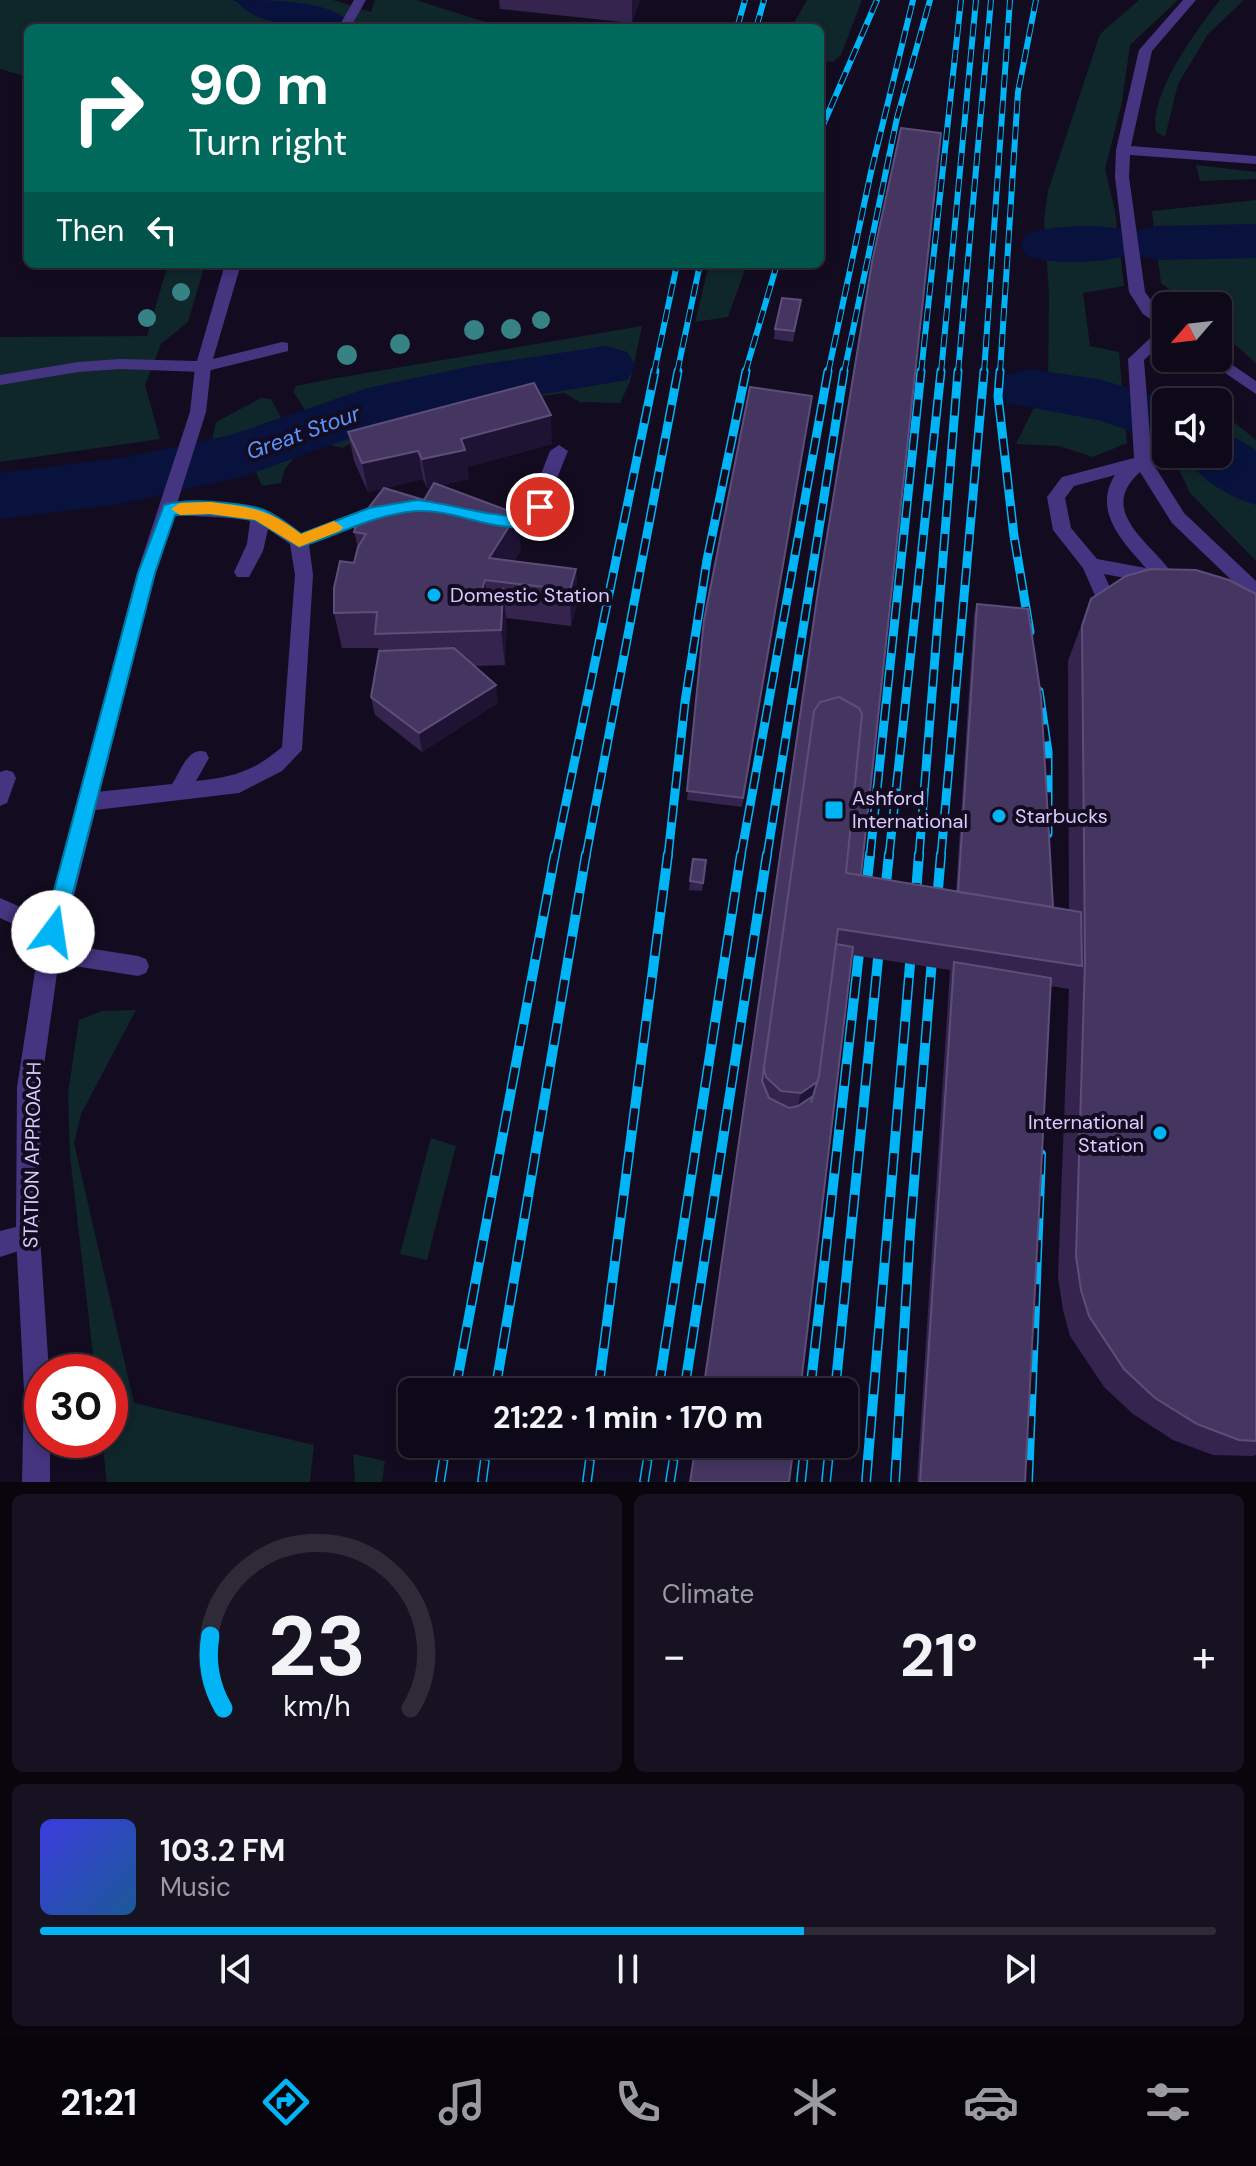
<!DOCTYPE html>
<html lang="en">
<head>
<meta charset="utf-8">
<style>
  body { margin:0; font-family:"DM Sans",sans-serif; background:#171221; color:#f1f3f6; height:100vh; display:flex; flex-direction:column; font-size:30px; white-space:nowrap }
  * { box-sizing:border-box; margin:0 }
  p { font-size:26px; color:#9b9aa2 }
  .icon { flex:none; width:44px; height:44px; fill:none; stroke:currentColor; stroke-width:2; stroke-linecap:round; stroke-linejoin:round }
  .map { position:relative; height:1482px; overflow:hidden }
  .panel { display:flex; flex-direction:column; gap:12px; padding:12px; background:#08050d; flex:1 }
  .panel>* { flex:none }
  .top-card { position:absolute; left:24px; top:24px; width:800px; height:244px; border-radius:12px; box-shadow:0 4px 12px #0003,0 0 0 2px #2e2a37; background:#00695c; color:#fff; overflow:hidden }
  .needle { width:52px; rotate:242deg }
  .buttons { position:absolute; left:1152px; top:292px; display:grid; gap:16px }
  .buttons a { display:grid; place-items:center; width:80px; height:80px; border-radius:12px; background:#0e0918; box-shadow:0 4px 12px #0003,0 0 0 2px #2e2a37; font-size:40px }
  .speed { position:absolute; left:24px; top:1354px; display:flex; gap:16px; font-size:40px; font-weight:700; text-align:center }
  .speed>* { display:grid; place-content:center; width:104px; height:104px; border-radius:50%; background:#0e0918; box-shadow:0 4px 12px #0003,0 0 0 2px #2e2a37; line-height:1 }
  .speed .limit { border:12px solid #d22; background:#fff; color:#111 }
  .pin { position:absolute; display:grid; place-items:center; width:68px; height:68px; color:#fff; margin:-34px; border:4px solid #fff; border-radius:50%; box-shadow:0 2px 8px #0007 }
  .me { position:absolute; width:88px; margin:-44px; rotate:14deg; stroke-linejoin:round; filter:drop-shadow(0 0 6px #0008) }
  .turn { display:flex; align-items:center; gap:28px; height:168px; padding:0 32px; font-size:36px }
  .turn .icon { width:104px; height:104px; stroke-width:2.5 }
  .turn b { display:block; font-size:56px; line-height:68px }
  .then { display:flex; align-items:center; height:76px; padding:0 32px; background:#0003; gap:16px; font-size:30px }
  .big { font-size:60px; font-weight:700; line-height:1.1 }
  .panel .widget { flex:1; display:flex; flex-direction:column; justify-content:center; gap:12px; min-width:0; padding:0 28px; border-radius:12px; background:#171221 }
  .panel .dial { align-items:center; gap:0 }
  .dial svg { height:208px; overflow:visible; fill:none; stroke:#2e2a37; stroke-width:7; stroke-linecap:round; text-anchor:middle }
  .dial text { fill:#f1f3f6; stroke:none }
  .song { display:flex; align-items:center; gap:24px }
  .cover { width:96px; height:96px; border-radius:12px; background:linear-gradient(135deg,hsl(240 70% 55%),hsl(210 70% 35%)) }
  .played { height:8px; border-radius:4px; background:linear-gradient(90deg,#00b4f6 65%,#2e2a37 65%) }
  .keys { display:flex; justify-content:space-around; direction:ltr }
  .heat { display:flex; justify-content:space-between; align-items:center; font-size:44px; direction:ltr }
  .panel .tiles { flex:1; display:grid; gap:12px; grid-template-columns:1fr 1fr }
  .widget:last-child { grid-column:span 2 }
  .trip { position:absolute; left:398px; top:1378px; width:460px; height:80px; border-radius:12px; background:#0e0918; box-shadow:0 4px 12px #0003,0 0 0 2px #2e2a37; font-weight:700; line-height:80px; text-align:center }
  .tab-bar { display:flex; height:128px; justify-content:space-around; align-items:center; background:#06040a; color:#9b9aa2 }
  .tab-bar .icon { width:56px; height:56px }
  .tab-bar .active { color:#00b4f6 }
  .tab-bar b { font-size:36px; color:#f1f3f6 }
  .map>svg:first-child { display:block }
</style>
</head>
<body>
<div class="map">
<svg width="1256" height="1482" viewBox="0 0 1256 1482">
  <rect width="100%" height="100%" fill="#130c20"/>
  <!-- green -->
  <path fill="#0f262a" d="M0 0H232L315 25 313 28H28V77L0 69Z
    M253 0H333L371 12 375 0H416L504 28H347Z
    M807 0H862L841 55 833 62 820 61V28H791Z
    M1139 0H1178L1130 45 1122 102 1105 169 1115 211 1124 286 1083 293 1090 346 1119 352 1127 443 1093 457 1059 446 1016 444 1048 379 1049 295 1044 221 1048 191 1100 34Z
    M1220 0H1244L1208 34 1178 84 1165 137 1156 132C1149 94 1197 29 1220 0Z
    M1196 165 1256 172V179L1200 181Z
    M1256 200V363L1218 330V306H1190L1161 283 1152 211Z
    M168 264H205L188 322 161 344 145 385 160 439 0 462V337L147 336Z
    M709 264H747L728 317 695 322Z
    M642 326 630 382 620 403 580 402 564 393 475 405 369 432 343 448 326 444 293 391 296 386 331 379Z
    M261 398 271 399 299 451 285 469 281 483 262 486 256 472 220 471V480L204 479 216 422Z
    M1218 409 1256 440V561L1190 493 1172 455 1218 454Z
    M136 1010 81 1114 74 1143 134 1403 314 1445 310 1482H107L102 1440H110V1372H95L70 1156 68 1093 79 1020 102 1011Z
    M431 1138 456 1146 427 1260 400 1254Z
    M353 1454 385 1461 382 1482H355Z"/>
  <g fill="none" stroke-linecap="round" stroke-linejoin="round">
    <!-- river -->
    <path fill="#08123d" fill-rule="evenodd" d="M236 0C269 0 328 0 350 22L345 28C314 28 255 28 236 0Z
      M1256 224V258L1157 260 1137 255 1134 250 1131 255C1098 263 1061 265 1028 257L1020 245 1028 233C1061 225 1098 223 1131 231L1134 236 1137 231 1157 226Z
      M606 346 627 352 636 366 627 380 472 406 382 427 241 477 120 504 0 519V473L120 458 231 435 368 388 472 366Z
      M1028 369 1098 379 1176 402H1166V443L1098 420 1006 403 998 389 1006 375Z
      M1218 433 1238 439 1256 450V505C1227 496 1200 480 1184 454H1218Z"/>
    <!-- lane -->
    <path fill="#453580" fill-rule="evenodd" d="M354 0H366L350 28H338Z
      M1183 0H1196L1152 51 1131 146 1256 156V164L1130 155 1129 177 1145 292 1155 306 1166 315V340L1144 360 1152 462 1184 513 1256 581V599L1249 597 1172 523 1140 472C1094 513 1156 545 1176 579L1167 586 1104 574 1120 611 1111 618 1104 616 1083 568 1053 530 1047 497 1062 477 1134 458 1128 359 1162 327 1143 314 1129 292 1115 177 1116 150 1139 50ZM1115 475C1092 511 1123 542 1146 568L1097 559 1071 528 1065 498 1074 486Z
      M225 264H241L213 359 282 342 288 343V351L203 372 120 369 78 372 0 385V375L78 362 120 359 197 361Z
      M1218 355 1256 381V394L1203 358H1218Z
      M559 445 568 451 538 525 513 529 485 523 482 518 485 513C498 510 511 517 525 515L550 451Z
      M206 502 264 510 301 533 363 510 385 506 394 512 391 516 371 520 309 544 313 575 302 750 282 771 239 793 87 811 80 808 77 802 80 796 87 793 172 784C181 771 188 746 206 752L209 758 196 781C233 777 253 772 282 747L295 575 290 544 268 529 263 551 249 577H237L234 572 247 544 250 521C231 515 169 519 160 509L169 503Z
      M6 770 13 772 16 778 7 803 0 806V772Z
      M0 898 61 925 64 932 61 939 53 942 0 918Z
      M49 942 138 956 146 959 149 966 146 973 138 976 49 962 41 959 38 952 41 945Z
      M28 1224 37 1227 40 1236 37 1245 0 1257V1231Z"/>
    <!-- street -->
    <path fill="#453580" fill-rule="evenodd" d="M203 362 211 367 206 412 155 573 60 952 41 1087 40 1236 49 1372H42V1440H50V1482H22L24 1390 16 1236 17 1087 38 952 137 573 190 412 195 367Z"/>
    <defs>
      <path id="rail-far2" d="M737 28 745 0
        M756 28 764 0
        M820 132 877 0
        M654 373 677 264
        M677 373 700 264
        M745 373 777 264
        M828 373 871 172 913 0
        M844 373 897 118 930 0
        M921 373 961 0
        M941 373 976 0
        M958 373 991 0
        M984 373 1010 0
        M1000 373 1018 92 1036 0"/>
      <path id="rail-far1" d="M1000 371 998 396 1014 536 1030 632
        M1039 691 1048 752V834
        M555 856 655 371
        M586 856 678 371
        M668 856 685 702 707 560 746 371
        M741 856 828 371
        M767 856 844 371
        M870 856 921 371
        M889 856 941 371
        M919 856 958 371
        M941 856 984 371"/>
      <path id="rail" d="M865 899 870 854
        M884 903 889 854
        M915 905 919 854
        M936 912 941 854
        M455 1392 555 854
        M495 1392 586 854
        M598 1392 668 854
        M658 1392 741 854
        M684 1392 767 854
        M810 1392 861 935
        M835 1392 880 939
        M440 1482 446 1444
        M482 1482 487 1444
        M587 1482 592 1444
        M644 1482 650 1444
        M670 1482 676 1444
        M801 1482 805 1444
        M826 1482 830 1444
        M866 1482 912 941
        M895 1482 910 1232 933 947
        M1028 1482 1041 1154"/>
    </defs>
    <!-- rail-far2 casing -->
    <use href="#rail-far2" stroke="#00b4f6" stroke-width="6"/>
    <!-- rail-far1 casing -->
    <use href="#rail-far1" stroke="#00b4f6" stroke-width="9"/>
    <!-- rail casing -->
    <use href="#rail" stroke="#00b4f6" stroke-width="10"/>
    <!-- rail-far2 -->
    <use href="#rail-far2" stroke="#130c20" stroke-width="4" stroke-dasharray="13" stroke-linecap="butt"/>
    <!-- rail-far1 -->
    <use href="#rail-far1" stroke="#130c20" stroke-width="6" stroke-dasharray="17" stroke-linecap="butt"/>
    <!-- rail -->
    <use href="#rail" stroke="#130c20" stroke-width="7" stroke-dasharray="22" stroke-linecap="butt"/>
  </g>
  <!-- trees -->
  <g fill="#378284">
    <circle cx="181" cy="292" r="9"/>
    <circle cx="147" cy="318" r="9"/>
    <circle cx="541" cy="320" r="9"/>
    <circle cx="511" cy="329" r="10"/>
    <circle cx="474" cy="330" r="10"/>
    <circle cx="400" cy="344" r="10"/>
    <circle cx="347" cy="355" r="10"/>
  </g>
  <!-- wall -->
  <path fill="#34244e" d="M499 0H640L632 23 500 9Z
    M792 264H811L810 269 792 266Z
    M801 300 793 342 774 339 775 329Z
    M812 396 742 807 687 800 704 620Z
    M348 432 552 444 467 467 469 479 441 485 521 550 514 561 576 569 577 605 571 626 506 618 505 665 475 666 498 703 422 752 375 715 371 697 379 651 378 648H342L334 613 354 563 358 548 354 532 424 500 432 487 427 488 423 479 368 492 354 461Z
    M1256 594V1455L1252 1456 1213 1455 1173 1440 1133 1414 1104 1387 1070 1336 1063 1310 1058 1277 1069 989 1051 986 1025 1482H917L950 970 852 955 703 1392 816 600 861 875 956 891 974 614 977 604 1053 907 1069 910 1068 661 1091 599Z
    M706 860 702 891 689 890 690 881Z"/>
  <!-- shaded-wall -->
  <path fill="#1f1334" d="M632 0H640L632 23Z
    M551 415 552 444 467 467 469 479 427 488 422 459 461 439Z
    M418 451 423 479 368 492 362 463Z
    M517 514 521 550 501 582 489 558Z
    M576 569 577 605 571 626 570 590Z
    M485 580 489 615 481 593Z
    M503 589 507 625 505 665 501 630Z
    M496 685 498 703 422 752 419 733Z
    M817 1082 814 1097 796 1114 801 1093Z"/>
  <!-- building -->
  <path fill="#453661" stroke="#5d4d7a" stroke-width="2" d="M901 128 941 133 861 875 846 873 862 714 859 708 839 697 820 702 814 711 762 1081 769 1098 789 1108 798 1106 813 1096 811 1103 819 1076 836 944 853 947 800 1392H703L818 591 872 262Z
    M782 298 801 300 794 331 775 329Z
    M534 383 551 415 461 439 465 450 422 459 418 451 362 463 348 432Z
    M750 387 812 396 743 798 687 791 704 620Z
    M434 483 517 514 489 558 576 569 570 590 485 580 481 593 503 589 501 630 375 634 377 612 334 613V588L340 561 354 563 358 547 366 534 354 532 357 523 384 488 424 500Z
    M1151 569 1196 570 1229 580 1256 594V1441L1239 1440 1197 1424 1155 1398 1124 1369 1089 1316 1081 1290 1076 1256 1085 960 1082 626 1091 599 1126 576Z
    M977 604 1028 609 1041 696 1053 907 958 892Z
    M454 648 496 685 419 733 371 697 379 651Z
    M839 697 859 708 862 714 846 873 1081 912 1082 966 838 929 819 1076 817 1082 801 1093 781 1091 766 1077 764 1068 814 711 820 702Z
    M693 859 706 860 703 883 690 881Z
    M954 962 1051 978 1025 1482H920Z
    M696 1444H794L789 1482H690Z"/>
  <!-- route -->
  <path fill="#00b4f6" stroke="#0075a0" stroke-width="2" d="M417 500C450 503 498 520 527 515L534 503H545L548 507 538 524C497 536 458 509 417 511 375 514 338 535 299 547L255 520 210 514 175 515 155 573 63 932 60 938 53 941 46 938 43 932 138 573 164 505C187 498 241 502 264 510 278 516 289 525 301 534L369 508Z"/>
  <!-- slow -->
  <path fill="#f59e0b" d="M210 502C249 507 270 509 301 534L334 521 343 527 340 531 299 547 255 520 210 514 180 515 171 509 180 503Z"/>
  <!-- markers -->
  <g fill="#00b4f6" stroke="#130c20" stroke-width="3">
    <circle cx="434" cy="595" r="8"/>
    <rect x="824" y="800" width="20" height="20" rx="4"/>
    <circle cx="999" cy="816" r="8"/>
    <circle cx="1160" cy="1133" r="8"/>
  </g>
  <g text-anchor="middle" stroke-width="8" stroke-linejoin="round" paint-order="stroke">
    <!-- poi labels -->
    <g font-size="20" fill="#dacbff" stroke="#130c20" text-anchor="start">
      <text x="450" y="602">Domestic Station</text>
      <text x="852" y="805">Ashford<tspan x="852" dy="23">International</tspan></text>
      <text x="1015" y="823">Starbucks</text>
      <text x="1144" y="1129" text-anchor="end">International<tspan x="1144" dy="23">Station</tspan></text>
    </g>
    <!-- street labels -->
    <g font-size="20" fill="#dacbff" stroke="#130c20">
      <text transform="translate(32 1155) rotate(-89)" y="7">STATION APPROACH</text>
    </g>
    <!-- water labels -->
    <g font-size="22" font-style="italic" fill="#5996ff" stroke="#130c20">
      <text transform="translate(303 432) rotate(-20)" y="8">Great Stour</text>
    </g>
  </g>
</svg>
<div class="buttons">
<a><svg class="needle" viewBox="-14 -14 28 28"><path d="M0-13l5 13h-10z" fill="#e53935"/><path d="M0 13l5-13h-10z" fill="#9b9aa2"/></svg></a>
<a><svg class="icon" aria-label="sound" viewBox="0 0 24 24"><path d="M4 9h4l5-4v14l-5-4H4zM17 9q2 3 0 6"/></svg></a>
</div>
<div class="speed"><div class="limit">30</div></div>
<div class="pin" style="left:540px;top:507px;background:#d93025"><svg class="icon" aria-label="arrive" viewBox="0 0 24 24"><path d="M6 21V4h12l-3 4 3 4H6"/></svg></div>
<svg class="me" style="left:53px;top:932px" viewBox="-20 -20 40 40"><circle r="19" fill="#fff"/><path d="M0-13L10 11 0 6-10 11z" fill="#00b4f6"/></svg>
<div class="trip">21:22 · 1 min · 170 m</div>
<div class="top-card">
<div class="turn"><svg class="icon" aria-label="right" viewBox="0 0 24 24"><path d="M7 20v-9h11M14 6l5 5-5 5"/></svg><div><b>90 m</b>Turn right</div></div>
<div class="then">Then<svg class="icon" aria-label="left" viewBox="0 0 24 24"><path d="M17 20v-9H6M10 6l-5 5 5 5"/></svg></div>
</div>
</div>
<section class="panel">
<div class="tiles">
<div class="widget dial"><svg viewBox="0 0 100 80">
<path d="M14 69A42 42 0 1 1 86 69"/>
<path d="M14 69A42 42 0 0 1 9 41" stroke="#00b4f6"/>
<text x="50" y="56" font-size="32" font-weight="700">23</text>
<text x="50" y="72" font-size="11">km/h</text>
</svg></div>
<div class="widget"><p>Climate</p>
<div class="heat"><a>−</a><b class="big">21°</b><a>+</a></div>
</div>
<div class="widget">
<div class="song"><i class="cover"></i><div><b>103.2 FM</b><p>Music</p></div></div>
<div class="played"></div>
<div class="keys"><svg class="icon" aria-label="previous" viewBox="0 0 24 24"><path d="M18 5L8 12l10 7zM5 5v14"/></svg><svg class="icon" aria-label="pause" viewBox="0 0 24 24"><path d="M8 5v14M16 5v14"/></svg><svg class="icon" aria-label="next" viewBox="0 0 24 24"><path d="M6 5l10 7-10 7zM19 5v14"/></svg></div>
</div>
</div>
</section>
<nav class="tab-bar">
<b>21:21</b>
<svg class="icon active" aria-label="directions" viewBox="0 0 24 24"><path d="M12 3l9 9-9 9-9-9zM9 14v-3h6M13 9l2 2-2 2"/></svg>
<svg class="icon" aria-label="music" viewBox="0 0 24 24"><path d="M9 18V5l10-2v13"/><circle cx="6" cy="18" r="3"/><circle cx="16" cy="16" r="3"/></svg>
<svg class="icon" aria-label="phone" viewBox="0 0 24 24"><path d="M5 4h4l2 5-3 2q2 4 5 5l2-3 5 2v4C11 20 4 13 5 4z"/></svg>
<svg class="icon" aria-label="climate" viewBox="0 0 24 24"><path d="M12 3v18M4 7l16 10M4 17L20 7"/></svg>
<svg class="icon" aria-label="car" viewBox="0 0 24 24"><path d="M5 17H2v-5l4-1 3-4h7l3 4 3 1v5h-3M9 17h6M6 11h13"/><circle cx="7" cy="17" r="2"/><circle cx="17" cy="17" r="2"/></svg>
<svg class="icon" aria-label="filters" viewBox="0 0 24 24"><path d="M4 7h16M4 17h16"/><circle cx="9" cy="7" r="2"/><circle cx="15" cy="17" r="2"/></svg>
</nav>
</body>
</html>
